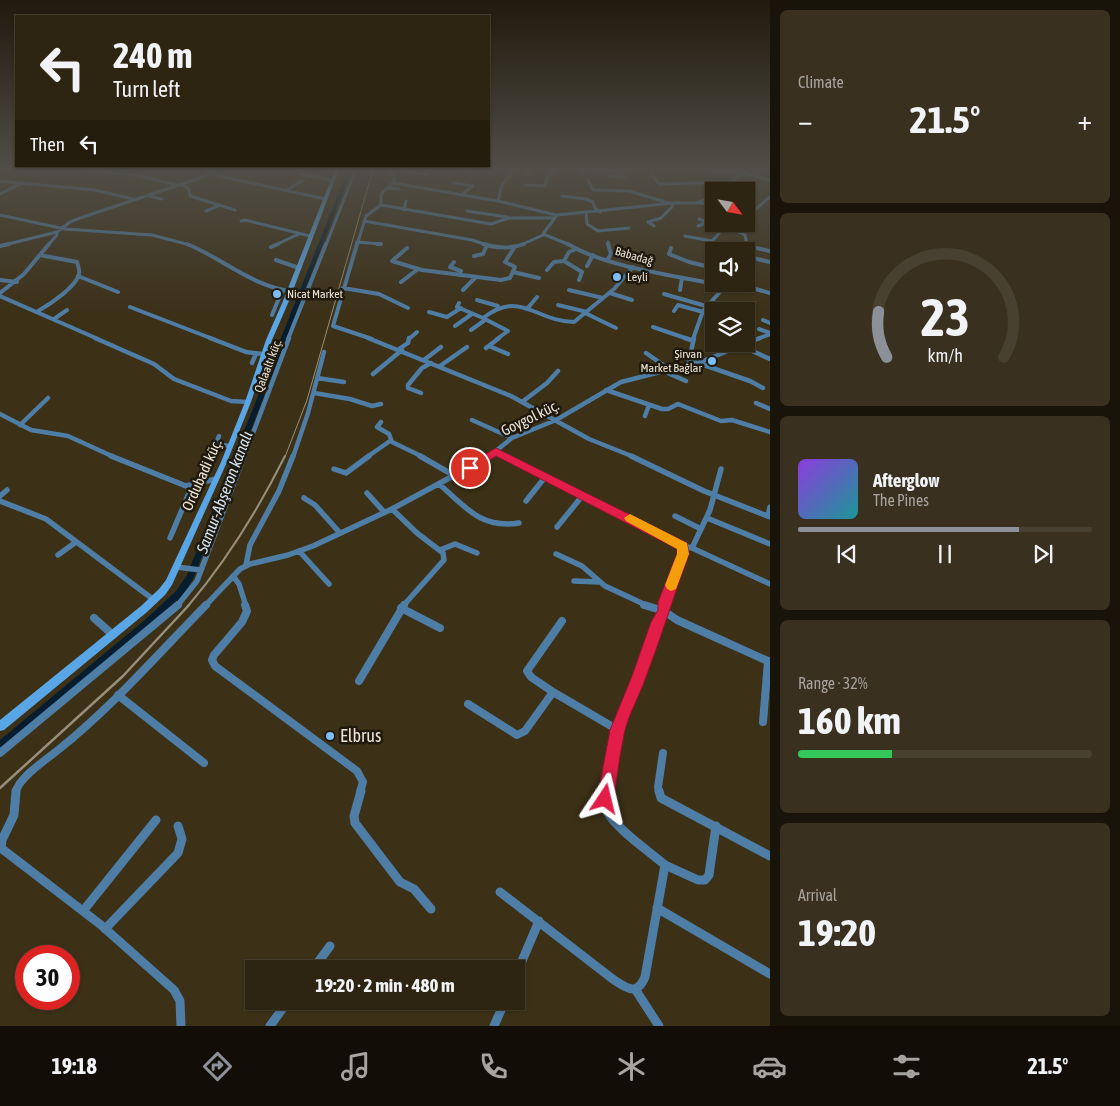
<!DOCTYPE html>
<html lang="en">
<head>
<meta charset="utf-8">
<style>
  body { margin:0; font-family:"Asap Condensed",sans-serif; background:#39301f; color:#f1f3f6; height:100vh; display:flex; flex-direction:column; font-size:19px; white-space:nowrap }
  * { box-sizing:border-box; margin:0 }
  p { font-size:16px; color:#a7a49f }
  .icon { flex:none; width:28px; height:28px; fill:none; stroke:currentColor; stroke-width:2; stroke-linecap:round; stroke-linejoin:round }
  .map { position:relative; flex:1; overflow:hidden }
  .details { display:flex; flex-direction:column; gap:10px; padding:10px; background:#191409; width:350px }
  .details>* { flex:none }
  .top-card { position:absolute; left:15px; top:15px; width:475px; height:152px; border-radius:0px; box-shadow:0 1px 4px #0004,0 0 0 1px #484131; background:#2d2411; color:#f1f3f6; overflow:hidden }
  .needle { width:32px; rotate:121deg }
  .tools { position:absolute; left:705px; top:182px; display:grid; gap:10px }
  .tools a { display:grid; place-items:center; width:50px; height:50px; border-radius:0px; background:#2d2411; box-shadow:0 1px 4px #0004,0 0 0 1px #484131; font-size:25px }
  .speed { position:absolute; left:15px; top:945px; display:flex; gap:10px; font-size:25px; font-weight:700; text-align:center }
  .speed>* { display:grid; place-content:center; width:65px; height:65px; border-radius:50%; background:#2d2411; box-shadow:0 1px 4px #0004,0 0 0 1px #484131; line-height:1 }
  .speed .limit { border:8px solid #d22; background:#fff; color:#111 }
  .pin { position:absolute; display:grid; place-items:center; width:42px; height:42px; color:#fff; margin:-21px; border:2px solid #fff; border-radius:50%; box-shadow:0 1px 5px #0007 }
  .me { position:absolute; width:55px; margin:-28px; rotate:10deg; stroke-linejoin:round; filter:drop-shadow(0 0 4px #0008) }
  .turn { display:flex; align-items:center; gap:18px; height:105px; padding:0 15px; font-size:22px }
  .turn .icon { width:65px; height:65px; stroke-width:2.5 }
  .turn b { display:block; font-size:35px; line-height:42px }
  .then { display:flex; align-items:center; height:48px; padding:0 15px; background:#0003; gap:10px; font-size:19px }
  .big { font-size:38px; font-weight:700; line-height:1.1 }
  .details .card { flex:1; display:flex; flex-direction:column; justify-content:center; gap:8px; min-width:0; padding:0 18px; border-radius:8px; background:#39301f }
  .details .dial { align-items:center; gap:0 }
  .dial svg { height:130px; overflow:visible; fill:none; stroke:#484131; stroke-width:7; stroke-linecap:round; text-anchor:middle }
  .dial text { fill:#f1f3f6; stroke:none }
  .song { display:flex; align-items:center; gap:15px }
  .cover { width:60px; height:60px; border-radius:8px; background:linear-gradient(135deg,hsl(270 70% 55%),hsl(180 70% 35%)) }
  .played { height:5px; border-radius:2px; background:linear-gradient(90deg,#8c9099 75%,#484131 75%) }
  .keys { display:flex; justify-content:space-around; direction:ltr }
  .heat { display:flex; justify-content:space-between; align-items:center; font-size:28px; direction:ltr }
  .charge { height:8px; border-radius:4px; background:linear-gradient(90deg,#34c759 32%,#484131 0) }
  .trip { position:absolute; left:245px; top:960px; width:280px; height:50px; border-radius:0px; background:#2d2411; box-shadow:0 1px 4px #0004,0 0 0 1px #484131; font-weight:700; line-height:50px; text-align:center }
  .dock { display:flex; height:80px; justify-content:space-around; align-items:center; background:#120e07; color:#a7a49f }
  .dock .icon { width:35px; height:35px }
  .dock .selected { color:#8c9099 }
  .dock b { font-size:22px; color:#f1f3f6 }
  main { display:flex; flex:1; min-height:0 }
  .map>svg:first-child { display:block }
</style>
</head>
<body>
<main>
<div class="map">
<svg width="770" height="1026" viewBox="0 0 770 1026">
  <rect width="100%" height="100%" fill="#3c3017"/>
  <g fill="none" stroke-linecap="round" stroke-linejoin="round">
    <!-- canal -->
    <path fill="#061d30" fill-rule="evenodd" d="M348 169H352L193 579 182 597 151 626 4 751 0 752V740L145 620 176 591 187 575Z"/>
    <!-- street-far5 -->
    <path stroke="#4e7da5" stroke-width="3" d="M79 169 140 176 177 185
      M329 169 337 170
      M391 169 426 174
      M462 169 467 171
      M514 169 502 185 498 201 556 215
      M582 169 583 173
      M594 169H615
      M714 172H739L770 180
      M210 174 325 199
      M301 174 332 180
      M528 174 529 169
      M651 174 659 184 729 182
      M610 176 625 177
      M588 180 593 190 629 191 672 204V207L661 218 648 222 654 226
      M0 181 95 190 133 199
      M393 183 498 201
      M454 183 473 186 462 194
      M181 184 189 189 190 196 235 210
      M525 185 545 186 547 177 557 169
      M386 188 399 189
      M285 191 303 180
      M720 191 747 169
      M0 194 22 183
      M148 196 162 199
      M562 196 586 199 593 202 595 208 600 212
      M698 202 709 205
      M381 205 491 224 509 218H553
      M404 210 406 201
      M206 211 220 205
      M467 211 507 217
      M586 213 587 224 598 231 629 228
      M0 215 65 229 152 235 190 245
      M746 217 770 197
      M699 219 725 228
      M241 221 245 220 310 236
      M364 221 472 240 487 245
      M739 224 732 229 745 235 747 245
      M698 226 708 222
      M685 236 712 241 725 227
      M357 242 381 244
      M608 242 609 245
      M4 245 57 232 70 222 80 218 200 178 219 169
      M48 245 57 235V232
      M275 245 299 234
      M326 245 356 169
      M357 245 366 216 381 205V194L394 182V176L389 169
      M521 245 543 235
      M570 245 543 234 557 215 674 203H697L714 195"/>
    <!-- street-far4 -->
    <path stroke="#4e7da5" stroke-width="4" d="M187 244C222 258 252 286 290 291
      M357 244 333 326 372 339
      M377 244H381
      M483 244C495 248 512 249 524 244
      M568 244C603 266 672 275 714 284
      M0 246 9 244
      M747 246 770 251
      M271 247 278 244
      M407 248 392 261 422 270 501 280 510 278 515 267 505 262 514 248
      M671 248 669 254 689 262 714 268
      M576 249 569 252 564 261 582 272 579 280
      M474 256 483 254 487 245
      M749 257 770 262
      M608 259 611 254 608 244
      M276 260 299 268
      M454 262 450 267 461 271 459 275
      M587 266 593 255
      M746 266 749 257 747 244
      M547 270 554 262 564 261
      M513 272 539 278
      M78 276 118 292
      M0 280 17 282
      M401 282 418 269
      M738 284 770 293
      M343 288 379 294 408 308
      M463 290 475 278
      M569 290 603 298
      M680 290 682 278
      M0 293 24 274 49 244
      M610 293 632 300
      M664 294 706 306
      M0 296 98 339
      M477 300 498 306
      M459 303 457 307 483 318C521 289 534 321 574 322L614 289 633 267
      M558 305 587 312
      M130 307 213 339
      M527 309 537 297
      M38 311C49 305 76 287 79 274 80 270 78 266 77 262L40 255
      M674 311 678 305 714 315
      M429 312 447 317 461 308
      M585 313 616 328
      M272 315 282 291
      M483 318 508 331 497 339
      M54 319 67 310
      M763 320 770 323
      M455 326 472 314
      M653 327 688 339
      M759 329 770 333
      M471 330 485 320
      M288 339 326 244
      M409 339 417 332
      M693 339 703 311 727 284
      M757 339 770 334"/>
    <!-- street-far3 -->
    <path stroke="#4e7da5" stroke-width="4.5" d="M95 338 154 364 174 379 231 401 248 402
      M210 338 246 352 263 354
      M368 338 511 396 589 439 634 457
      M685 338 691 340
      M489 346 508 354
      M741 346 770 359
      M486 348 499 338
      M399 349 408 343 409 338
      M646 353 669 369
      M424 360 441 347
      M690 362 698 363 760 338
      M252 363 256 354
      M698 363 750 381 763 388
      M440 366 467 347
      M663 371 686 381
      M373 374 402 350
      M317 378 344 382
      M606 390 662 409H668L678 404 721 421 732 420 770 432
      M314 393 350 399 372 406 381 404
      M421 393 408 388V385L422 368 431 363
      M522 402 547 383 558 371
      M756 403 770 409
      M0 414 31 430 68 436 114 457
      M645 416 649 405
      M472 420 512 438
      M381 422 377 427 389 434 392 442 423 457
      M20 425 48 398
      M219 436 216 444 230 446
      M466 449 481 457
      M496 451 509 457
      M244 457 289 338
      M293 457 308 413 324 352
      M367 457 390 441
      M488 457 512 438 556 420 621 382 688 365 694 338"/>
    <!-- street-far2 -->
    <path stroke="#4e7da5" stroke-width="5.5" d="M111 456 186 486 216 479
      M420 456 455 476
      M478 456 485 460
      M506 456 683 546V554L664 606
      M631 456 704 491 770 517
      M334 469 346 473 369 456
      M439 484C466 507 480 529 519 523
      M367 493 384 512
      M0 496 7 490
      M304 498 315 505 340 533
      M0 501 46 519 154 600
      M526 501 546 476
      M392 509 417 533 443 553 444 560 403 606
      M675 516 701 529
      M768 516 770 507
      M707 518 770 544
      M557 527 583 495
      M170 538 192 486
      M683 546 692 548 770 584
      M692 548 710 510 721 469
      M440 550 455 544 477 553
      M299 551 329 584
      M556 554 582 566 605 586 648 606
      M58 555 76 542
      M246 565 250 545 279 491 293 456
      M176 567 201 570
      M233 576 239 584 246 606
      M574 581 600 582
      M177 606 197 581 244 456
      M205 606 240 569 250 564 288 555 313 546 392 509 490 456"/>
    <!-- street-far1 -->
    <path stroke="#4e7da5" stroke-width="8" d="M245 605 247 611 242 622 214 655 212 660 215 666 357 771 363 782 360 792
      M664 605V611L677 620 770 662
      M401 608 440 628
      M94 618 113 635
      M359 681 404 605
      M553 692 531 677 527 671 562 621
      M118 695 204 763
      M468 704 517 735 525 731 553 692 618 730
      M763 722 768 661
      M0 753 178 605
      M16 792C18 778 47 759 58 750 112 707 158 654 206 605
      M606 792 618 730 640 676 657 622 664 611 644 605
      M659 792 658 787 663 753"/>
    <!-- street -->
    <path stroke="#4e7da5" stroke-width="9" d="M16 791 14 815 2 840 1 848 101 925 174 990 180 1001 181 1026
      M361 791 354 816 355 823 400 882 414 889 431 909
      M659 791 661 798 770 856
      M665 865 698 880H705L709 875 716 826
      M500 892 614 980C628 989 637 996 645 977L665 865C650 852 615 828 607 811 605 804 605 798 606 791
      M657 908 770 974
      M83 911 156 820
      M105 929 178 853 182 839 178 826
      M313 969 330 946
      M516 975 539 921
      M635 989 659 1026
      M270 1026 288 1001
      M494 1026 505 1001"/>
    <!-- secondary -->
    <path fill="#59a6e6" fill-rule="evenodd" d="M335 169H339L289 301 272 340 251 402 227 462 172 585 165 595 147 612 4 730 0 731V720L141 606 159 589 166 580 221 462 245 402 266 340 283 301Z"/>
    <!-- rail-far2 -->
    <path stroke="#988f7b" stroke-width="1" d="M285 457 307 400 373 169"/>
    <!-- rail-far1 -->
    <path stroke="#988f7b" stroke-width="2" d="M188 606C227 560 258 510 285 456"/>
    <!-- rail -->
    <path stroke="#988f7b" stroke-width="2.5" d="M0 788 123 676 189 605"/>
  </g>
  <!-- sky -->
  <linearGradient id="sky" x2="0" y2="1"><stop stop-color="#211a0d"/><stop offset="0.54" stop-color="#504e47"/><stop offset="1" stop-color="#504e47" stop-opacity="0"/></linearGradient>
  <rect width="770" height="313" fill="url(#sky)"/>
  <!-- route -->
  <path fill="#e11d48" stroke="#92132f" d="M496 448 687 543 689 554C674 595 662 635 646 677 640 694 630 712 625 730 620 753 617 776 614 799L611 805 605 807 600 805 597 799 610 730 632 676 651 622 658 610V602L677 554V549L496 456 474 471H466L465 468 466 465Z"/>
  <!-- slow -->
  <path fill="#f59e0b" d="M630 514 687 543 689 554 676 589 671 591 667 589 665 585 677 554V549L626 521 624 518Z"/>
  <!-- markers -->
  <g fill="#7bbef8" stroke="#1f190e" stroke-width="2">
    <circle cx="617" cy="277" r="5"/>
    <circle cx="277" cy="294" r="5"/>
    <circle cx="712" cy="361" r="5"/>
    <circle cx="330" cy="736" r="5"/>
  </g>
  <g text-anchor="middle" stroke-width="5" stroke-linejoin="round" paint-order="stroke">
    <!-- far-street labels -->
    <g font-size="12" fill="#ece5d6" stroke="#1f190e">
      <text transform="translate(634 256) rotate(16)" y="4">Babadağ</text>
      <text transform="translate(268 366) rotate(-69)" y="4">Qalaaltı küç.</text>
    </g>
    <!-- far-poi labels -->
    <g font-size="12" fill="#ece5d6" stroke="#1f190e" text-anchor="start">
      <text x="627" y="281">Leyli</text>
      <text x="287" y="298">Nicat Market</text>
      <text x="702" y="358" text-anchor="end">Şirvan<tspan x="702" dy="14">Market Bağlar</tspan></text>
    </g>
    <!-- street labels -->
    <g font-size="15" fill="#ece5d6" stroke="#1f190e">
      <text transform="translate(530 418) rotate(-26)" y="5">Goygol küç.</text>
      <text transform="translate(202 475) rotate(-66)" y="5">Ordubadi küç.</text>
    </g>
    <!-- water labels -->
    <g font-size="16" font-style="italic" fill="#d2e4f4" stroke="#1f190e">
      <text transform="translate(224 492) rotate(-69)" y="6">Samur-Abşeron kanalı</text>
    </g>
    <!-- near-poi labels -->
    <g font-size="18" fill="#ece5d6" stroke="#1f190e" text-anchor="start">
      <text x="340" y="742">Elbrus</text>
    </g>
  </g>
</svg>
<div class="tools">
<a><svg class="needle" viewBox="-14 -14 28 28"><path d="M0-13l5 13h-10z" fill="#e53935"/><path d="M0 13l5-13h-10z" fill="#a7a49f"/></svg></a>
<a><svg class="icon" aria-label="sound" viewBox="0 0 24 24"><path d="M4 9h4l5-4v14l-5-4H4zM17 9q2 3 0 6"/></svg></a>
<a><svg class="icon" aria-label="layers" viewBox="0 0 24 24"><path d="M12 4l9 5-9 5-9-5zM3 14l9 5 9-5"/></svg></a>
</div>
<div class="speed"><div class="limit">30</div></div>
<div class="pin" style="left:470px;top:468px;background:#d93025"><svg class="icon" aria-label="arrive" viewBox="0 0 24 24"><path d="M6 21V4h12l-3 4 3 4H6"/></svg></div>
<svg class="me" style="left:605px;top:799px" viewBox="-20 -20 40 40"><path d="M0-17L14 15 0 8-14 15z" fill="#e11d48" stroke="#fff" stroke-width="4"/></svg>
<div class="trip">19:20 · 2 min · 480 m</div>
<div class="top-card">
<div class="turn"><svg class="icon" aria-label="left" viewBox="0 0 24 24"><path d="M17 20v-9H6M10 6l-5 5 5 5"/></svg><div><b>240 m</b>Turn left</div></div>
<div class="then">Then<svg class="icon" aria-label="left" viewBox="0 0 24 24"><path d="M17 20v-9H6M10 6l-5 5 5 5"/></svg></div>
</div>
</div>
<section class="details">
<div class="card"><p>Climate</p>
<div class="heat"><a>−</a><b class="big">21.5°</b><a>+</a></div>
</div>
<div class="card dial"><svg viewBox="0 0 100 80">
<path d="M14 69A42 42 0 1 1 86 69"/>
<path d="M14 69A42 42 0 0 1 9 41" stroke="#8c9099"/>
<text x="50" y="56" font-size="32" font-weight="700">23</text>
<text x="50" y="72" font-size="11">km/h</text>
</svg></div>
<div class="card">
<div class="song"><i class="cover"></i><div><b>Afterglow</b><p>The Pines</p></div></div>
<div class="played"></div>
<div class="keys"><svg class="icon" aria-label="previous" viewBox="0 0 24 24"><path d="M18 5L8 12l10 7zM5 5v14"/></svg><svg class="icon" aria-label="pause" viewBox="0 0 24 24"><path d="M8 5v14M16 5v14"/></svg><svg class="icon" aria-label="next" viewBox="0 0 24 24"><path d="M6 5l10 7-10 7zM19 5v14"/></svg></div>
</div>
<div class="card"><p>Range · 32%</p><b class="big">160 km</b><div class="charge"></div></div>
<div class="card"><p>Arrival</p><b class="big">19:20</b></div>
</section>
</main>
<nav class="dock">
<b>19:18</b>
<svg class="icon selected" aria-label="directions" viewBox="0 0 24 24"><path d="M12 3l9 9-9 9-9-9zM9 14v-3h6M13 9l2 2-2 2"/></svg>
<svg class="icon" aria-label="music" viewBox="0 0 24 24"><path d="M9 18V5l10-2v13"/><circle cx="6" cy="18" r="3"/><circle cx="16" cy="16" r="3"/></svg>
<svg class="icon" aria-label="phone" viewBox="0 0 24 24"><path d="M5 4h4l2 5-3 2q2 4 5 5l2-3 5 2v4C11 20 4 13 5 4z"/></svg>
<svg class="icon" aria-label="climate" viewBox="0 0 24 24"><path d="M12 3v18M4 7l16 10M4 17L20 7"/></svg>
<svg class="icon" aria-label="car" viewBox="0 0 24 24"><path d="M5 17H2v-5l4-1 3-4h7l3 4 3 1v5h-3M9 17h6M6 11h13"/><circle cx="7" cy="17" r="2"/><circle cx="17" cy="17" r="2"/></svg>
<svg class="icon" aria-label="filters" viewBox="0 0 24 24"><path d="M4 7h16M4 17h16"/><circle cx="9" cy="7" r="2"/><circle cx="15" cy="17" r="2"/></svg>
<b>21.5°</b>
</nav>
</body>
</html>
